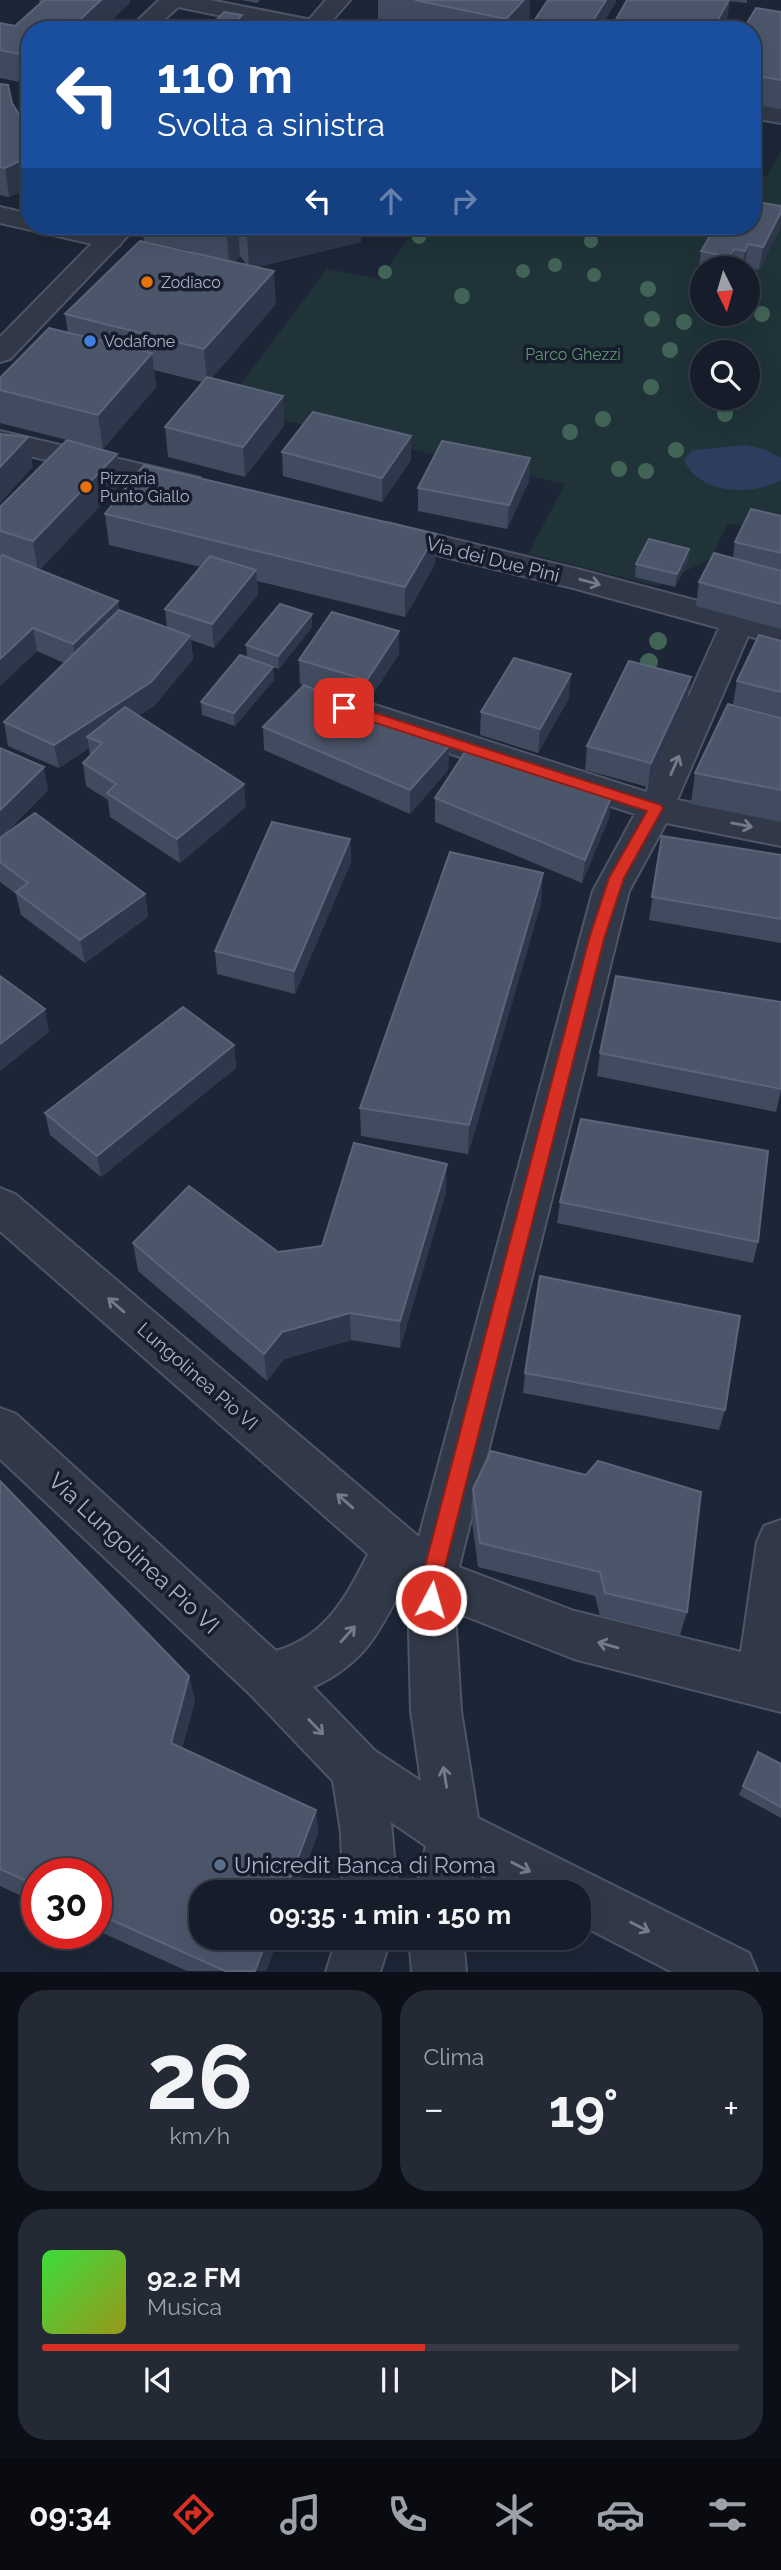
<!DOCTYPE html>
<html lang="it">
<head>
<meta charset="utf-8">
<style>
  body { margin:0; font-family:Raleway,sans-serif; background:#232935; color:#f1f3f6; height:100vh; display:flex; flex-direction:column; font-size:26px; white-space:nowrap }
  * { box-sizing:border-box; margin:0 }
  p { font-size:23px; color:#9ea1a8 }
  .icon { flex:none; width:38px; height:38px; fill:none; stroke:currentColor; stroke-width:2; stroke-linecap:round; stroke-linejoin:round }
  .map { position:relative; height:1972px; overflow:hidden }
  .details { display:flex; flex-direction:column; gap:18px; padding:18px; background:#0c0f17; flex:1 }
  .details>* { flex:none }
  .top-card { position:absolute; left:21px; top:21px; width:740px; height:214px; border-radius:28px; box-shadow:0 7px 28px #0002,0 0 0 2px #353a46; background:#1a4fa0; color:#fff; overflow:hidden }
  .needle { width:46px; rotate:175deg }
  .tools { position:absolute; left:690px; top:256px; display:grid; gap:14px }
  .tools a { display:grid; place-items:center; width:70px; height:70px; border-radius:50%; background:#161c29; box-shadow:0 7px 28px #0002,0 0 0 2px #353a46; font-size:35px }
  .speed { position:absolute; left:21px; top:1858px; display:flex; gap:14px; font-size:35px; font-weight:700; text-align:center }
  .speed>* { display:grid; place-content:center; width:91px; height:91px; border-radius:50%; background:#161c29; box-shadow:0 7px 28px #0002,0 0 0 2px #353a46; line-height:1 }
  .speed .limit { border:10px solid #d22; background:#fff; color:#111 }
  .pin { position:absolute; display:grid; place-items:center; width:60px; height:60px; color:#fff; margin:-30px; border-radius:14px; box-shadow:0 4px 10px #0006 }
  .me { position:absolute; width:77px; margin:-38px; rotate:6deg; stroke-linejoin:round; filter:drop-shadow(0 0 5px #0008) }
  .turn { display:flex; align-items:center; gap:24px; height:147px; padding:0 21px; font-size:32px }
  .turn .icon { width:91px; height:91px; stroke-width:2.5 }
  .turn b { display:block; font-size:49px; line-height:60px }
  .lanes { display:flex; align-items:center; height:66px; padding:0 21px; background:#0003; justify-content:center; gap:35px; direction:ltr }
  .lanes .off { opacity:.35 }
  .big { font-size:52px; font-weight:700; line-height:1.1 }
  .details .card { flex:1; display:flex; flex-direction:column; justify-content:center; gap:10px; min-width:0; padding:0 24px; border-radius:28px; background:#232935 }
  .details .dial { align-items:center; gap:0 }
  .dial b { font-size:91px; line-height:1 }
  .song { display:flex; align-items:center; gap:21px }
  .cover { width:84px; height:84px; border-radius:10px; background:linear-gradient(135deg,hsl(120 70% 55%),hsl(60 70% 35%)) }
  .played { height:7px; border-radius:4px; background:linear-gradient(90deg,#d93025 55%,#353a46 55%) }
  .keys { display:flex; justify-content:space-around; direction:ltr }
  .heat { display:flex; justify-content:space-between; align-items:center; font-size:38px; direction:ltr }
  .details .tiles { flex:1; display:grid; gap:18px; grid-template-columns:1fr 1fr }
  .card:last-child { grid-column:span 2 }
  .trip { position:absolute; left:189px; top:1880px; width:402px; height:70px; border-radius:28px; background:#161c29; box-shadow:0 7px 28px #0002,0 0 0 2px #353a46; font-weight:700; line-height:70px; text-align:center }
  .tab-bar { display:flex; height:112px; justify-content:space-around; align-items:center; background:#090b10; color:#9ea1a8 }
  .tab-bar .icon { width:49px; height:49px }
  .tab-bar .active { color:#d93025 }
  .tab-bar b { font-size:32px; color:#f1f3f6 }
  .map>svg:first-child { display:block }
</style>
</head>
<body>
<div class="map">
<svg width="781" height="1972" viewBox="0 0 781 1972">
  <rect width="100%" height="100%" fill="#1d2637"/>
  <!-- green -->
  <path fill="#1f3338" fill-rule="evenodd" d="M781 150V534L728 523 711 558 658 586 528 554 565 484 224 407 327 269 379 279 417 226H752L753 175 766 177ZM702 268H747V313H702ZM702 352H747V397H702Z"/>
  <!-- water -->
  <path fill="#2d3d5d" d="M745 445 764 449 781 458V480C753 497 696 494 684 459L693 450Z"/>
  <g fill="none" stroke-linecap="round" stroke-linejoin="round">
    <defs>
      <path id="minor" d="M159 0H210L327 23 335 25 338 30H291L178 7 153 30H128Z
        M752 104 781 109V123L752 118Z
        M0 207 30 214V226H81L119 234 123 240 119 246 110 248 0 223Z
        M0 431 200 478 204 485 200 492 189 494 0 449Z
        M387 523 577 569 781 623V645L748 636 677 800 781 820V846L666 823 629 891 459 1567 574 1611 741 1652 757 1542 764 1526 781 1520V1712L574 1659 455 1612 461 1711 478 1818 749 1953 757 1972H672L579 1924V1892H515L473 1871 469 1892H416L426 1846 391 1822 397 1892H343L341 1832 333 1781 251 1695 0 1459V1408L16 1414 276 1651C325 1637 347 1597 368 1554L0 1231V1188L15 1194 419 1537 593 891 635 814 341 718 336 710 341 702 353 698 646 792 719 628 573 588 376 540 371 533 376 526ZM403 1585 408 1589 411 1711 421 1781 375 1751 313 1687C363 1664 380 1633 403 1585Z
        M337 1937H391L380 1972H326Z
        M409 1937H463L466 1972H412Z"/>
      <path id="tertiary" d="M326 0H350L324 30H300Z
        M109 226H137L10 359 0 362V337Z"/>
    </defs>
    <!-- minor casing -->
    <use href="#minor" stroke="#4e5566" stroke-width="4"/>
    <!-- tertiary casing -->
    <use href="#tertiary" stroke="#4e5566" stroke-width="4"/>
    <!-- minor -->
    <use href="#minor" fill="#313847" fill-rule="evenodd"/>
    <!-- tertiary -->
    <use href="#tertiary" fill="#313847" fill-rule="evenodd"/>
  </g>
  <!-- trees -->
  <g fill="#426457">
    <circle cx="419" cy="237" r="7"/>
    <circle cx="591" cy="241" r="7"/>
    <circle cx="555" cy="265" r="7"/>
    <circle cx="523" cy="271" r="7"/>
    <circle cx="385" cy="272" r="7"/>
    <circle cx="594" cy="275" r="7"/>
    <circle cx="648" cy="289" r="8"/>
    <circle cx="462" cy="296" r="8"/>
    <circle cx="762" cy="314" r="8"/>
    <circle cx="652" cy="319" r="8"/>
    <circle cx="684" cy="322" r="8"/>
    <circle cx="670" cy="350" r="8"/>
    <circle cx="651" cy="387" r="8"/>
    <circle cx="725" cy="414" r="8"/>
    <circle cx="603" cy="419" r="8"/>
    <circle cx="570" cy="432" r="8"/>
    <circle cx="676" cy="450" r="8"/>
    <circle cx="619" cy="469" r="8"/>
    <circle cx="646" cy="471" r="8"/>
    <circle cx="658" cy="641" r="9"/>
    <circle cx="649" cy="662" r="9"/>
  </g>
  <!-- wall -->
  <path fill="#414b60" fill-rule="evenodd" d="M39 0H130V3L30 30V84L0 78V23L15 26 40 4Z
    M241 0H260L257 3Z
    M378 0H530L529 24H532L548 0H616V2L599 30H406L404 29V26L378 20Z
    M627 0H747V3L729 1 726 27 725 30H610Z
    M781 12V109L752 104V30Z
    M242 15 243 27 240 30H210V27Z
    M0 84 30 132V187L9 197 0 195Z
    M781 206 780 229 759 270 745 267V268H702V275L698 274 701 251Z
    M142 226H405L401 233 360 228 361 242 257 267 276 304 211 378 283 396 284 426 245 477 168 457 165 427 202 382 154 370 156 387 103 449 72 441 120 485 39 570 118 601 119 610 167 627 165 609 201 567 109 545 105 514 436 534 435 564 405 617 257 581 258 594 214 648 191 640 193 659 154 706 139 715 246 807 180 863 110 817 108 800 86 786 83 763 90 755 89 748 59 768 8 746 4 722 64 663 37 651 0 686V507L67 440 0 423V378L68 333 65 314 191 252V251L144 241ZM240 256 246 264 234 262Z
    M411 436V460L382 502 283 476 282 452Z
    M530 458 529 481 507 529 418 511V488Z
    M781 516V629L696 606 699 582 733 558 735 542Z
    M689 549 688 562 675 587 635 577 636 564Z
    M312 614V627L279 669 273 667 274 680 235 726 202 715 201 702 247 657 246 645Z
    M399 631V654L367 703 300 684 299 660Z
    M781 641V717L733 704 737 681Z
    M691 677 687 700 648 787 585 770 587 746Z
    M569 698 538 753 480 735 481 712Z
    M781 718V822L691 804 695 773Z
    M263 727 449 746 448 770 410 814 264 750Z
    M0 748 48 790 2 837 145 894 148 917 85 963 21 915 16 894 0 882Z
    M435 798 609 818 582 883 435 822Z
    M662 836 781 855V943L649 920Z
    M350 839 351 862 295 994 217 974 215 951Z
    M541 903 468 1154 361 1136 360 1108Z
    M234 1045 236 1068 101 1177 50 1135 45 1113Z
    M600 1053 781 1090 776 1112 597 1076Z
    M446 1192 400 1348 351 1340 284 1359 267 1381 138 1271 133 1243 278 1252 322 1246Z
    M560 1202 758 1242 753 1263 557 1223Z
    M525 1373 725 1410 719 1430 523 1393Z
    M0 1481 189 1676 195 1701 182 1748 316 1810 318 1833 266 1971H187L96 1930V1874H37V1903L0 1886Z
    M473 1489 687 1612 680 1635 600 1616 595 1596 478 1567 471 1514Z
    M758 1752 781 1764V1818L739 1795Z"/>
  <!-- shaded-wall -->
  <path fill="#2e374b" d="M101 0H130V3L102 30H69Z
    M524 0H530L529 24 524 30H506V19Z
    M606 0H616V2L599 30H587Z
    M730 0 726 27 725 30H712Z
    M242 15 243 27 240 30H228Z
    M30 156V187L9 197 5 168Z
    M781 212 780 229 759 270 763 247Z
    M234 226H238L240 256 229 267 227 234Z
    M287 226H360L361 242 249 269 247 235Z
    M748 244 745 267 742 268 745 251Z
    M734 249 731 268H728L729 257Z
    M274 271 276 304 207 384 204 349Z
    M152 353 156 387 103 449 98 415Z
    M283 396 284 426 245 477 243 447Z
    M411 436V460L382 502V478Z
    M28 437 33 467 0 503V467Z
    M117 454 120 485 38 572 33 541Z
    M530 458 529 481 507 529 509 505Z
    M436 534 435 564 405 617V587Z
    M689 549 688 562 675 587 677 574Z
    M256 570 258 594 214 648 212 624Z
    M118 601 121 625 77 668 73 644Z
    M312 614V627L279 669 278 656Z
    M33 628 37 651 0 686V659Z
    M399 631V654L367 703V680Z
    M190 636 193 659 154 706 99 742 87 737 89 748 59 768 54 745Z
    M273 667 274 680 235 726 234 713Z
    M571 674 569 698 538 753 540 729Z
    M691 677 687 700 648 787 651 763Z
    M449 746 448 770 410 814V790Z
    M44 767 48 790 0 838V810Z
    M244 784 246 807 180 863 177 839Z
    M612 795 609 818 582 883 585 860Z
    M350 839 351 862 295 994 294 971Z
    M543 873 541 903 468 1154 469 1125Z
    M145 894 148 917 85 963 80 940Z
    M45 1009 49 1032 0 1071V1044Z
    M234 1045 236 1068 101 1177 97 1156Z
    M447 1164 446 1192 400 1348V1321Z
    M350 1313 351 1340 284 1359 267 1381 264 1354 282 1332Z
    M189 1676 195 1701 176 1767 171 1743Z
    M316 1810 318 1833 296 1892H285Z
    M268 1937H279L266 1971H255Z"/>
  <!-- building -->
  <path fill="#4c566b" stroke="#5b6479" stroke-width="2" d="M44 0H101L69 30H30V56L0 50V23L15 26Z
    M415 0H524L506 19Z
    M548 0H606L587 30H528Z
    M627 0H729L712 30H610Z
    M756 8 781 12V80L752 75V30H743Z
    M224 12 242 15 228 30 210 27Z
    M520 22 532 24 528 30H513Z
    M0 84 8 85 12 103 30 132V156L5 168 0 167Z
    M752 201 781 206V212L763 247 748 244 745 251 734 249 729 257 701 251 716 226H752Z
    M195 226H234L227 234Z
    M240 226H287L247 235Z
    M140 241 274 271 204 349 65 314Z
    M49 328 152 353 98 415 0 390V378Z
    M207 377 283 396 243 447 165 427Z
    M313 412 411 436 382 478 282 452Z
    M0 434 28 437 0 467Z
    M67 440 117 454 33 541 0 531V507Z
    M442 441 530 458 509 505 418 488Z
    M144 465 436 534 405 587 105 514Z
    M751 509 781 516V553L735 542Z
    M649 539 689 549 677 574 636 564Z
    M714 553 781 571V604L699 582Z
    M2 555 118 601 73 644 33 628 0 659V556Z
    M210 556 256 570 212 624 165 609Z
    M280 604 312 614 278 656 246 645Z
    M119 610 190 636 151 682 54 745 4 722Z
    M332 612 399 631 367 680 299 660Z
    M759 635 781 641V692L737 681Z
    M240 655 273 667 234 713 201 702Z
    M514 658 571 674 540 729 481 712Z
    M629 661 691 677 651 763 587 746Z
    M304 685 449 746 410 790 263 727Z
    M728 704 781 718V790L695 773Z
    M125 707 244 784 177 839 107 793 116 784 83 763 102 743 87 737Z
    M0 748 44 767 0 810Z
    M467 749 612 795 585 860 435 798Z
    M35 813 145 894 80 940 16 892 28 883 0 862V838Z
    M272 822 350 839 294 971 215 951Z
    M662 836 781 855V919L652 897Z
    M450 852 543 873 469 1125 360 1108Z
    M0 976 45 1009 0 1044Z
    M616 976 781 1002V1089L600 1053Z
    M183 1007 234 1045 97 1156 45 1113Z
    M581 1119 768 1151 758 1242 560 1202Z
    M354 1143 447 1164 400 1321 350 1313 282 1332 264 1354 133 1243 189 1186 278 1252 322 1246Z
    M540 1276 740 1316 725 1410 525 1373Z
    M491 1451 586 1475 598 1461 701 1492 687 1612 605 1593 600 1572 480 1543 473 1489Z
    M0 1481 189 1676 171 1743 316 1810 285 1892H201V1937H268L255 1971H225L96 1913V1874H37V1886L0 1869Z
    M758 1752 781 1764V1807L743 1786Z"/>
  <!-- one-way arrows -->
  <defs><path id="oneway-shaft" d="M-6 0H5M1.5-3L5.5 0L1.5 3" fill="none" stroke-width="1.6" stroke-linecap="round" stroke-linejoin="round" transform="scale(1.75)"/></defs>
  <g stroke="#747b8c">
    <use href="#oneway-shaft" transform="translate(590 582) rotate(15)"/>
    <use href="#oneway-shaft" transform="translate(675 765) rotate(-66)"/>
    <use href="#oneway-shaft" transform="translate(742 825) rotate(11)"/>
    <use href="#oneway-shaft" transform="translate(116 1305) rotate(-139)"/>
    <use href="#oneway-shaft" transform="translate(345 1501) rotate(-139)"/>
    <use href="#oneway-shaft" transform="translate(348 1634) rotate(-48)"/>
    <use href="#oneway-shaft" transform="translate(608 1645) rotate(-164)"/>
    <use href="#oneway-shaft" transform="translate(316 1727) rotate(46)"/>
    <use href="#oneway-shaft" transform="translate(445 1777) rotate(-99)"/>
    <use href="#oneway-shaft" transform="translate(521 1867) rotate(27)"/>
    <use href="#oneway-shaft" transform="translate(640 1927) rotate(27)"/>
  </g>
  <!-- route -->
  <path fill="#d93025" stroke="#8d1f18" stroke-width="2" d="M344 703 661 805 663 808 624 878 604 939 442 1578 438 1607 431 1609 424 1607 421 1600 422 1578 589 939 609 878 647 811 339 711 337 708Z"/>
  <!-- markers -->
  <g fill="#e8710a" stroke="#171d2c" stroke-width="2.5">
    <circle cx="147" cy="282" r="7"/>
    <circle cx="86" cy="487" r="7"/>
  </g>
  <circle fill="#3f7fe0" stroke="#171d2c" stroke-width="2.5" cx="90" cy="341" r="7"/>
  <circle fill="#5c6f8a" stroke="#171d2c" stroke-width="2.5" cx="220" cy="1865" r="7"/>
  <g text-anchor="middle" stroke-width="7" stroke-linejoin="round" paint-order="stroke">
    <!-- far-poi labels -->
    <g font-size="16" fill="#aab2c5" stroke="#171d2c" text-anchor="start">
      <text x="161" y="288">Zodiaco</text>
      <text x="104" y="347">Vodafone</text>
      <text x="100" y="484">Pizzaria<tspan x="100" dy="18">Punto Giallo</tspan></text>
    </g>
    <!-- far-park labels -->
    <g font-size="16" fill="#619672" stroke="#171d2c">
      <text x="573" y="360">Parco Ghezzi</text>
    </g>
    <!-- street labels -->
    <g font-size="19" fill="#aab2c5" stroke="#171d2c">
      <text transform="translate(493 559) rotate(14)" y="7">Via dei Due Pini</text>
      <text transform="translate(198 1376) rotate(41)" y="7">Lungolinea Pio VI</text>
    </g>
    <!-- near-street labels -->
    <g font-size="23" fill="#aab2c5" stroke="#171d2c">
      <text transform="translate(134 1553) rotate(43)" y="8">Via Lungolinea Pio VI</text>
    </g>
    <!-- near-poi labels -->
    <g font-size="23" fill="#aab2c5" stroke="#171d2c" text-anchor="start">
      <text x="234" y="1873">Unicredit Banca di Roma</text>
    </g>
  </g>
</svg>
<div class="tools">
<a><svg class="needle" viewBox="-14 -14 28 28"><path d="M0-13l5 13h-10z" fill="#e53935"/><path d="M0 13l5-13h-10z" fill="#9ea1a8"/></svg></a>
<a><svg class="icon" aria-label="search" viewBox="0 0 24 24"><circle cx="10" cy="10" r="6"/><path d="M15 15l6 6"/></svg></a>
</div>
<div class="speed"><div class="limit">30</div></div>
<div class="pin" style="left:344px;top:708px;background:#d93025"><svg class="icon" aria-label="arrive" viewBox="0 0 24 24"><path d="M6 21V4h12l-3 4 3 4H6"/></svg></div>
<svg class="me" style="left:431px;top:1600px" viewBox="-20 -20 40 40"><circle r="17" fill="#d93025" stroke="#fff" stroke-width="3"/><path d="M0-11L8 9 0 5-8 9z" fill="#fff"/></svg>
<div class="trip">09:35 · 1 min · 150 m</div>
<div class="top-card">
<div class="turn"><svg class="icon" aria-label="left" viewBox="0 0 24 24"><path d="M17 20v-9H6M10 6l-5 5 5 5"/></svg><div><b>110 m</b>Svolta a sinistra</div></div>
<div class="lanes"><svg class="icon" aria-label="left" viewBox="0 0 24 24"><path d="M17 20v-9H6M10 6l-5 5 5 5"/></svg><svg class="icon off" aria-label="ahead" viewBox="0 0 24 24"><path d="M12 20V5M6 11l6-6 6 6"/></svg><svg class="icon off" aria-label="right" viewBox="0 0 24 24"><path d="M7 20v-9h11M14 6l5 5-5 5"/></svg></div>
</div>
</div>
<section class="details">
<div class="tiles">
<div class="card dial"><b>26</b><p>km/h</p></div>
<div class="card"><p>Clima</p>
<div class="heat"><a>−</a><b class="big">19°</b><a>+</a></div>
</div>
<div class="card">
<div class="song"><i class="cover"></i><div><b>92.2 FM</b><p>Musica</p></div></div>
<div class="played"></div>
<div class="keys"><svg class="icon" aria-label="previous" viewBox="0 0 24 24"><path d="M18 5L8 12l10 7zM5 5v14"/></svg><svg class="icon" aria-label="pause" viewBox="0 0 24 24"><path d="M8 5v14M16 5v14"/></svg><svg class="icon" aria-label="next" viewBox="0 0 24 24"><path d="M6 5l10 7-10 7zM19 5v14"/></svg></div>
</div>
</div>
</section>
<nav class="tab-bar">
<b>09:34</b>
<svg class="icon active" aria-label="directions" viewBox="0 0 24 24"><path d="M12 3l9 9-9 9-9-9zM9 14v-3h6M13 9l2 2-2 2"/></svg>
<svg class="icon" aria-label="music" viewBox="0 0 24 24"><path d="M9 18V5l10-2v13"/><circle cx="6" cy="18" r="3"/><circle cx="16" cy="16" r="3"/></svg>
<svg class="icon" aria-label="phone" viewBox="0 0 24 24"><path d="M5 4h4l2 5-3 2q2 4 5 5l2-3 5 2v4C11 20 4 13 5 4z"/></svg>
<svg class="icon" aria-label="climate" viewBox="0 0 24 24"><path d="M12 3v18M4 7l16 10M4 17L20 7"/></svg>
<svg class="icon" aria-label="car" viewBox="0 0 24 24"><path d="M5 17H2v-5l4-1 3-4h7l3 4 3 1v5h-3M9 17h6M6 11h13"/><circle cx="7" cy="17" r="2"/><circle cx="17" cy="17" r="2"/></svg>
<svg class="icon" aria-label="filters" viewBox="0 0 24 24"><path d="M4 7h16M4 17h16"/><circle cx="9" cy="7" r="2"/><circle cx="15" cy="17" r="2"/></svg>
</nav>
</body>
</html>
